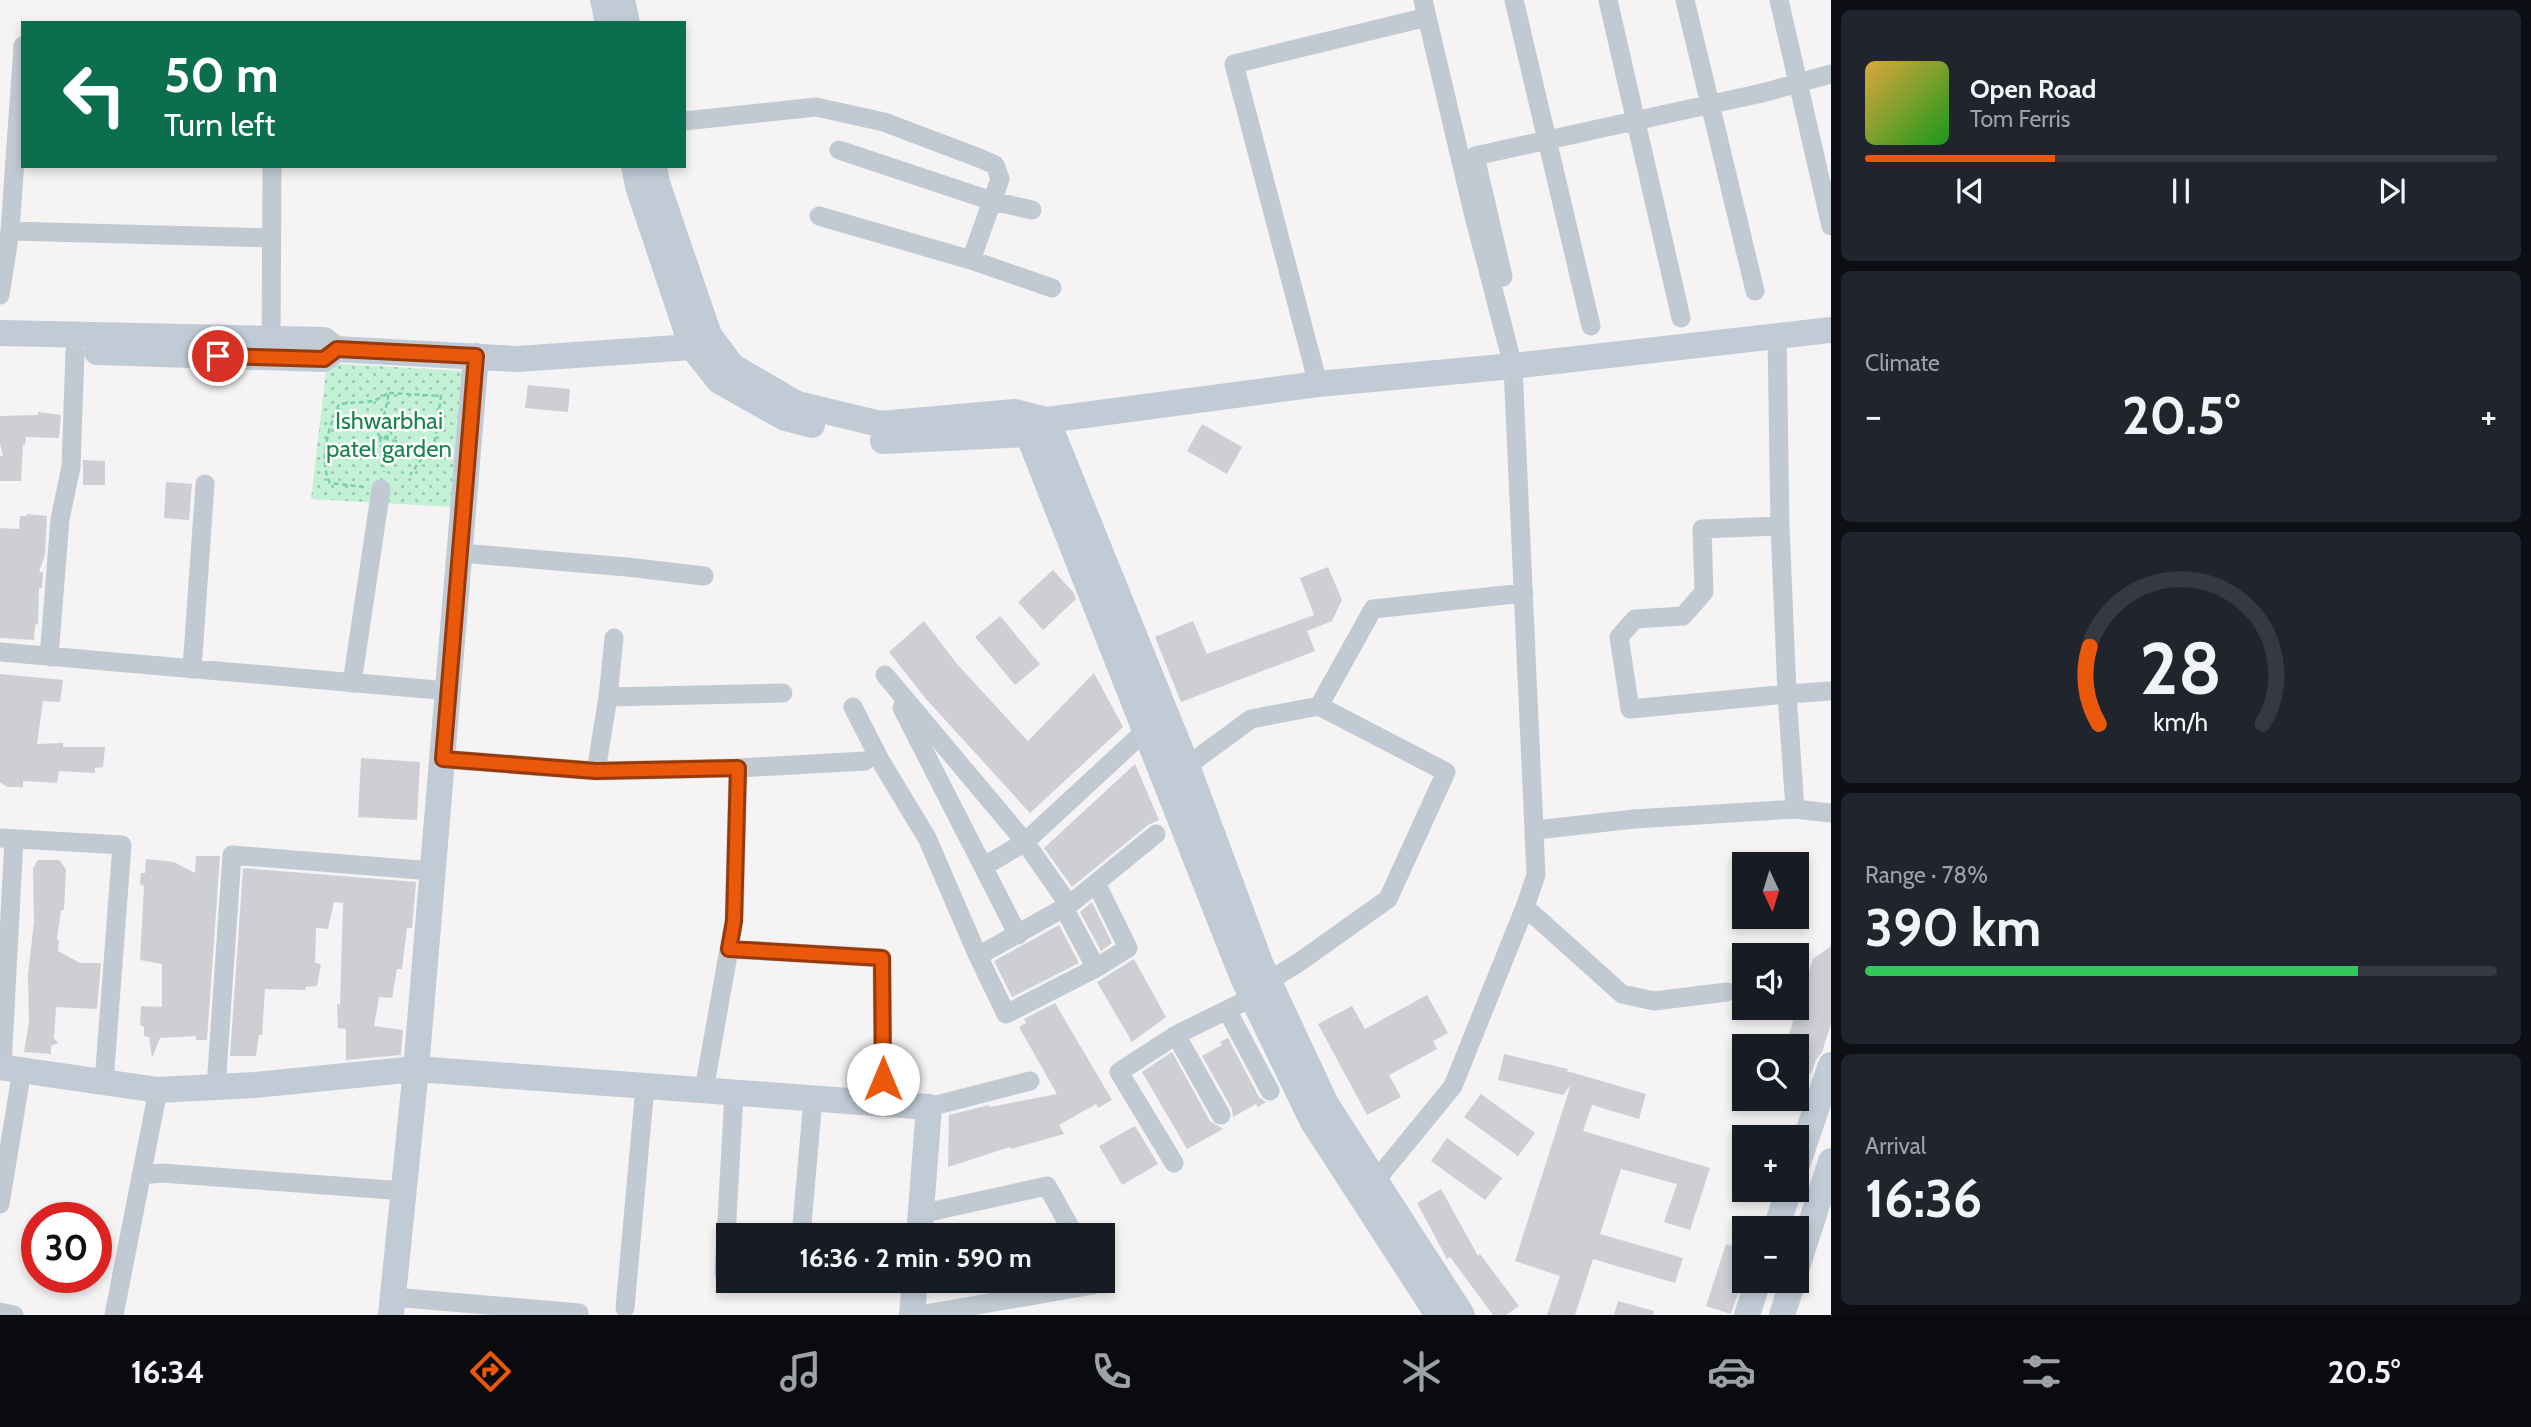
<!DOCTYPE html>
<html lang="en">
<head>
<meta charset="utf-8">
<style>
  body { margin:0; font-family:Cabin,sans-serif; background:#20242c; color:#f1f3f6; height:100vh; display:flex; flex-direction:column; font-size:26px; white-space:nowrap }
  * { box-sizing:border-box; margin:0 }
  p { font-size:23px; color:#9ea1a6 }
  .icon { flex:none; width:38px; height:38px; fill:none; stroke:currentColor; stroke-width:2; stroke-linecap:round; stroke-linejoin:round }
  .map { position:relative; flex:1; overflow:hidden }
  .sheet { display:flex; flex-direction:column; gap:10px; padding:10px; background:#0d0f14; width:700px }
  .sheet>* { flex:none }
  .banner { position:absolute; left:21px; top:21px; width:665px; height:147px; border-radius:0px; box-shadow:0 4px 10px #0003; background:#0b6e4f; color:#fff; overflow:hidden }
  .needle { width:46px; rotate:176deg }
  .buttons { position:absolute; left:1732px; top:852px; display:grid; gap:14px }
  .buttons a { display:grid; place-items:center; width:77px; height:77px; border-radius:0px; background:#171b24; box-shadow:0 4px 10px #0003; font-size:35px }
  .speed { position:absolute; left:21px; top:1202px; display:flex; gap:14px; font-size:35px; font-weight:700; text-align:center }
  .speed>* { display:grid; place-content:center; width:91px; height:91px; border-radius:50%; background:#171b24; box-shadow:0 4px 10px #0003; line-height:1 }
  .speed .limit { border:10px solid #d22; background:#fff; color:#111 }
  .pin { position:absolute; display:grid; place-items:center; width:60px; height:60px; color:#fff; margin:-30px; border:4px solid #fff; border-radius:50%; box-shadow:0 2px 7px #0007 }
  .me { position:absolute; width:77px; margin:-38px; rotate:0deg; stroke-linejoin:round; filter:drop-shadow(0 0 5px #0008) }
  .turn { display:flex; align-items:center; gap:24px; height:147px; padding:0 28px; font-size:32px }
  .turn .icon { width:91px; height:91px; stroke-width:2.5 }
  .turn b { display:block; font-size:49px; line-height:60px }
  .big { font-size:52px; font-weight:700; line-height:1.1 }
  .sheet .card { flex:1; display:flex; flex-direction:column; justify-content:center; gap:10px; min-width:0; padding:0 24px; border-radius:10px; background:#20242c }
  .sheet .dial { align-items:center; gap:0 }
  .dial svg { height:182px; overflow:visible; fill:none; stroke:#363941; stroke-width:7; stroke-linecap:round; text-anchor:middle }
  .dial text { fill:#f1f3f6; stroke:none }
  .song { display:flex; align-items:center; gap:21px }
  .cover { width:84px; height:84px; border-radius:10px; background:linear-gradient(135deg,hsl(40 70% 55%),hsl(120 70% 35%)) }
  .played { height:7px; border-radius:4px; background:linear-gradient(90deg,#ea580c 30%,#363941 30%) }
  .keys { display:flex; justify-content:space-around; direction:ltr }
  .heat { display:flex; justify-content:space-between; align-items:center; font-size:38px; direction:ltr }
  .charge { height:10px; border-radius:5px; background:linear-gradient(90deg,#34c759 78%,#363941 0) }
  .trip { position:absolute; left:716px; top:1223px; width:399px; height:70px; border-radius:0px; background:#171b24; box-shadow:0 4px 10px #0003; font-weight:700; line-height:70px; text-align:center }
  .dock { display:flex; height:112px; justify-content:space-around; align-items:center; background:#090b0e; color:#9ea1a6 }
  .dock .icon { width:49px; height:49px }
  .dock .active { color:#ea580c }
  .dock b { font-size:32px; color:#f1f3f6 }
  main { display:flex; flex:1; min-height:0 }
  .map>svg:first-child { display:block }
</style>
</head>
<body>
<main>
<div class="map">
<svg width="1831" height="1315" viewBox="0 0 1831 1315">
  <defs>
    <pattern id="grass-dots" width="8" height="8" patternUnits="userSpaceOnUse" patternTransform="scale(1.75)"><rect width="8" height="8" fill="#c3f1d5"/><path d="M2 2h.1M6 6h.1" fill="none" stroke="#a0c6b0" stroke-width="1.8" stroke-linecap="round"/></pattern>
  </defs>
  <rect width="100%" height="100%" fill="#f5f3f3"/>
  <!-- grass -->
  <path fill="url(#grass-dots)" d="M327 363 464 371 453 507 311 499Z"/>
  <!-- building -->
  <path fill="#cdcfd5" d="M528 385 570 389 568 412 525 408Z
    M38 412 61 415 59 438 26 437 25 445H23L21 481H0V456H3L0 444V416L38 415Z
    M1202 424 1242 447 1227 474 1187 451Z
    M83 460 105 461V485H83Z
    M166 482 192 484 189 520 164 518Z
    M26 514 47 516 45 554 39 572H43L42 588H39L38 623 35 625 34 640 0 638V528L19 529 20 516H27Z
    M1328 567 1342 600 1332 621 1307 631 1315 651 1181 702 1155 637 1193 621 1207 654 1314 615 1300 578Z
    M1053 570 1073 592 1076 599 1043 630 1018 602Z
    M1000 616 1040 664 1015 685 975 637Z
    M924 621 957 664 1028 741 1094 673 1123 727 1030 813 926 699 889 652Z
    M0 674 63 680 60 702 43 701 37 744 63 743V747H105L103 767 95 768V773L59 771 57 783 23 781V787H7L0 782Z
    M361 758 420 762 417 820 358 817Z
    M1135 764 1159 820 1148 825 1072 887 1044 848Z
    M196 856H220L207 1040H196V1036L160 1038 152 1058 149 1037 144 1036V1027L140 1025 141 1006 162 1007V964L140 960 144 886 140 884 141 873H145L146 859 174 862 195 873Z
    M38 860H59L66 869 64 910H61L57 939 59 940 58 951 80 963H101L97 1009 56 1007 54 1038 58 1043 51 1046V1054L24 1052 29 1022 28 974 34 922 33 868Z
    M243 868 416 882 412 928H407L402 969H397L392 998 379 997 374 1026 403 1030 401 1055 346 1060V1029L338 1028 337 1004 340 1005 343 903 334 902 328 929 316 928 315 963 321 964 317 986 305 987 306 990 265 989 262 1035H259L256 1056H230Z
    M1092 902 1112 943 1101 951 1080 912Z
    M1059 925 1079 963 1012 997 994 961Z
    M1831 946V1024L1822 1052 1816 1060 1811 1074 1797 1070V1046H1789V1034L1813 959Z
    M1134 959 1166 1017 1132 1042 1097 982Z
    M1427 995 1448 1033 1433 1041 1437 1049 1389 1075 1401 1097 1367 1115 1318 1024 1352 1006 1365 1029Z
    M1055 1003 1112 1100 1098 1108 1096 1104 1059 1125 1064 1134 1011 1149 1010 1147 948 1167 949 1115 989 1105 990 1107 1057 1094 1019 1027 1026 1023 1024 1019Z
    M1228 1038 1259 1097 1266 1102 1258 1107 1256 1104 1233 1117 1232 1109 1202 1056 1222 1045 1220 1042Z
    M1172 1052 1210 1121 1223 1129 1187 1149 1142 1072Z
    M1504 1054 1568 1069 1567 1071 1646 1094 1639 1119 1592 1105 1583 1131 1710 1168 1690 1230 1664 1222 1677 1184 1621 1169 1600 1234 1683 1258 1675 1283 1593 1259 1575 1315H1547L1560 1276 1515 1261 1571 1084 1563 1095 1498 1080Z
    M1481 1094 1535 1133 1518 1156 1464 1117Z
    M1135 1126 1158 1164 1122 1185 1099 1146Z
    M1447 1138 1502 1178 1485 1200 1431 1161Z
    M1441 1189 1478 1256 1480 1254 1519 1306 1506 1315H1493L1450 1257 1447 1259 1417 1203Z
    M1726 1244 1745 1250V1273L1731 1314 1706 1306Z
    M1618 1301 1654 1311 1653 1315H1614Z"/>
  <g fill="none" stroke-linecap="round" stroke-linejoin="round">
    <!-- path -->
    <path stroke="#7ad0a6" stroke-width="2.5" stroke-dasharray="5 3.5" stroke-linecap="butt" d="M389 393 441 396 435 440 410 475
      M380 437 384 472
      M384 437 391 436V425L385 417
      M364 487 330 483C318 460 329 427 339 404L374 401 389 393 384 416 375 429 380 437 399 442 422 458"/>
    <!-- street -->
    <path stroke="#c1cad2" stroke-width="19" d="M1514 0 1591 326
      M1608 0 1681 318
      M1685 0 1755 291
      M1779 0 1831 226
      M684 121 816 107 884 122 979 158 995 165 1000 179 971 260 819 216
      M839 150 992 201 1032 210
      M10 231 271 238
      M971 260 1052 288
      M1503 277 1475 156 1762 93 1831 74
      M0 295 10 231 23 46
      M1777 336 1780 526 1787 694 1831 691
      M271 351 272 166
      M1318 384 1234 64 1427 17
      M1780 526 1702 529 1704 592 1683 616 1635 619 1619 637 1630 709 1787 694 1795 809
      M461 553 627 567 704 576
      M0 652 449 691
      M49 657 60 519 71 467 75 351
      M192 669 205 484
      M885 675 1025 842 1145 731
      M352 683 381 489
      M608 697 783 693
      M853 707 880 760 927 838 978 956 1069 905 1025 842 983 867
      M902 708 1018 935
      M443 759 596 771 738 768 734 921 704 1090
      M1187 766 1251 719 1319 706 1373 609 1524 593
      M738 768 865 761
      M596 771 608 697 614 638
      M1536 830 1634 819 1795 809 1831 813
      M0 838 122 845 104 1082
      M1069 905 1156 834
      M1525 907 1622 994 1654 1001 1727 992
      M1064 908 1096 968
      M729 949 882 958 883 1104
      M978 956 1006 1014 1096 968 1128 948 1096 883
      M1268 981 1298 963 1388 899 1446 772 1319 706
      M1227 1010 1270 1091
      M1176 1035 1221 1115
      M2 1067 14 839
      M216 1087 232 855 433 871
      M929 1107 1030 1081
      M1174 1163 1119 1072 1176 1035 1253 997
      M141 1175 162 1173 404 1191
      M1368 1190 1453 1086 1525 907 1536 875 1513 366 1473 212 1423 0
      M0 1204 22 1070
      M920 1214 1047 1186 1075 1236
      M801 1236 813 1099
      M728 1273H724L734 1093
      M393 1297 579 1313V1315
      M625 1308 645 1086
      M0 1312 14 1315
      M114 1315 158 1090
      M919 1315 1093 1285V1281"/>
    <!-- secondary -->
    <path stroke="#c1cbd6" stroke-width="26" d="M603 0 608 23
      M622 0 627 23
      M634 166 638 186 692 347 719 381 785 418 812 425
      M654 166 657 183 709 335 732 366 797 404 880 424 1015 412 1047 420 1187 766 1261 965 1326 1104 1462 1315
      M0 333 324 340 336 349 517 359 692 347 707 343
      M97 352 324 359 336 349
      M1028 434 1243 978 1313 1122 1438 1315
      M883 441 1028 434 1047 420 1318 384 1513 366 1831 330
      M0 1067 158 1090 254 1085 416 1069 929 1107 919 1236
      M1797 1165 1831 1065
      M1776 1228 1789 1190
      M1797 1267 1831 1161
      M391 1315 416 1069 476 356
      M912 1315 915 1281
      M1747 1315 1758 1281
      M1782 1315 1793 1281"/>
  </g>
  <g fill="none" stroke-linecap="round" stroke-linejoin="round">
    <defs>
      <path id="route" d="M218 356 324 359 337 349 476 356 443 759 596 771 738 768 734 921 729 949 882 958 883 1079"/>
    </defs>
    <!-- route casing -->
    <use href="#route" stroke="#983908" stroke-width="18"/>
    <!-- route -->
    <use href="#route" stroke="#ea580c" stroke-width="12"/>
  </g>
  <g text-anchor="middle" stroke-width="5" stroke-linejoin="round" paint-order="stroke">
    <!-- park labels -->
    <g font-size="24" fill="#17864f" stroke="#fff">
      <text x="389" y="429">Ishwarbhai<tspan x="389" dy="28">patel garden</tspan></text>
    </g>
  </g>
</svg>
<div class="buttons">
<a><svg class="needle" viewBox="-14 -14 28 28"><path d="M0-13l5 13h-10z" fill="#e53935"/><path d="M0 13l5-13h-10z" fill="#9ea1a6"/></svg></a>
<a><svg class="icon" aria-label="sound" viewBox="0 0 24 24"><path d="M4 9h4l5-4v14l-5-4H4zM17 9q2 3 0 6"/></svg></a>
<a><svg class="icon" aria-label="search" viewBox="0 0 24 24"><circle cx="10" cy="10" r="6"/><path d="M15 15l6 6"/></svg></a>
<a>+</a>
<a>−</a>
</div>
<div class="speed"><div class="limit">30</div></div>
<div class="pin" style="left:218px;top:356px;background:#d93025"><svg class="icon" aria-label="arrive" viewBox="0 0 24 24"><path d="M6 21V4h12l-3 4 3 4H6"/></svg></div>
<svg class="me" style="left:883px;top:1079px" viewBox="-20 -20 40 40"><circle r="19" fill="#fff"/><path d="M0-13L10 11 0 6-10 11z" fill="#ea580c"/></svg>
<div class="trip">16:36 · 2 min · 590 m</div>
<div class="banner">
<div class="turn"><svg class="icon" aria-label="left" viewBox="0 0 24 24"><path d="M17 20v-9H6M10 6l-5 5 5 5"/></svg><div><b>50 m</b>Turn left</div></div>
</div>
</div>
<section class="sheet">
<div class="card">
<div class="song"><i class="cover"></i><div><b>Open Road</b><p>Tom Ferris</p></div></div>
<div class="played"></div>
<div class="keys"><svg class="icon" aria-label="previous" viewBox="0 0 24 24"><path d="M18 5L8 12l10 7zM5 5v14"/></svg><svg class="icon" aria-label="pause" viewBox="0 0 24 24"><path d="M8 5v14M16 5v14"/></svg><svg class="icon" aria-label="next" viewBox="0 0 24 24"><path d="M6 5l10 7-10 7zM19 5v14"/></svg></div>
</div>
<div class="card"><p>Climate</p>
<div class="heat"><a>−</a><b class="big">20.5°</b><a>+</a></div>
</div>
<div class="card dial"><svg viewBox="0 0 100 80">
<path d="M14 69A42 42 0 1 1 86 69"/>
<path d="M14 69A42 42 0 0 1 10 35" stroke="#ea580c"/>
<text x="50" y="56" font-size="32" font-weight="700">28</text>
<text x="50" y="72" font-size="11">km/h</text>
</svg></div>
<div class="card"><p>Range · 78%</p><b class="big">390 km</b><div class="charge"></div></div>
<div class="card"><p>Arrival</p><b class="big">16:36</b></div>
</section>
</main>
<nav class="dock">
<b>16:34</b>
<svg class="icon active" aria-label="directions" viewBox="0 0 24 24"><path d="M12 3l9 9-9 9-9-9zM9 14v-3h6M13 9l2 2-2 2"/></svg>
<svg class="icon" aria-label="music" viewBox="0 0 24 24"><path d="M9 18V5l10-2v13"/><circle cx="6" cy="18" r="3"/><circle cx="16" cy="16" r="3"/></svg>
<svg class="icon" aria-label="phone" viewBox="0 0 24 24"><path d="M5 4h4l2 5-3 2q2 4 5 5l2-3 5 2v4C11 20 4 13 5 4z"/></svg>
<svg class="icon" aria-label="climate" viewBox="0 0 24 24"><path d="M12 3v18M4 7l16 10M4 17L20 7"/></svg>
<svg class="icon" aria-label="car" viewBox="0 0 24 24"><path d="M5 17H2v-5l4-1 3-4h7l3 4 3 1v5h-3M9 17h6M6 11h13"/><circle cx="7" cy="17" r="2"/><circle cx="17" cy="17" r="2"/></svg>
<svg class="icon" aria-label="filters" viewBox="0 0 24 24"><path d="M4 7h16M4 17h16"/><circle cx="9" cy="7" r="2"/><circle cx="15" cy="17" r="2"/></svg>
<b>20.5°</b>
</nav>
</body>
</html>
